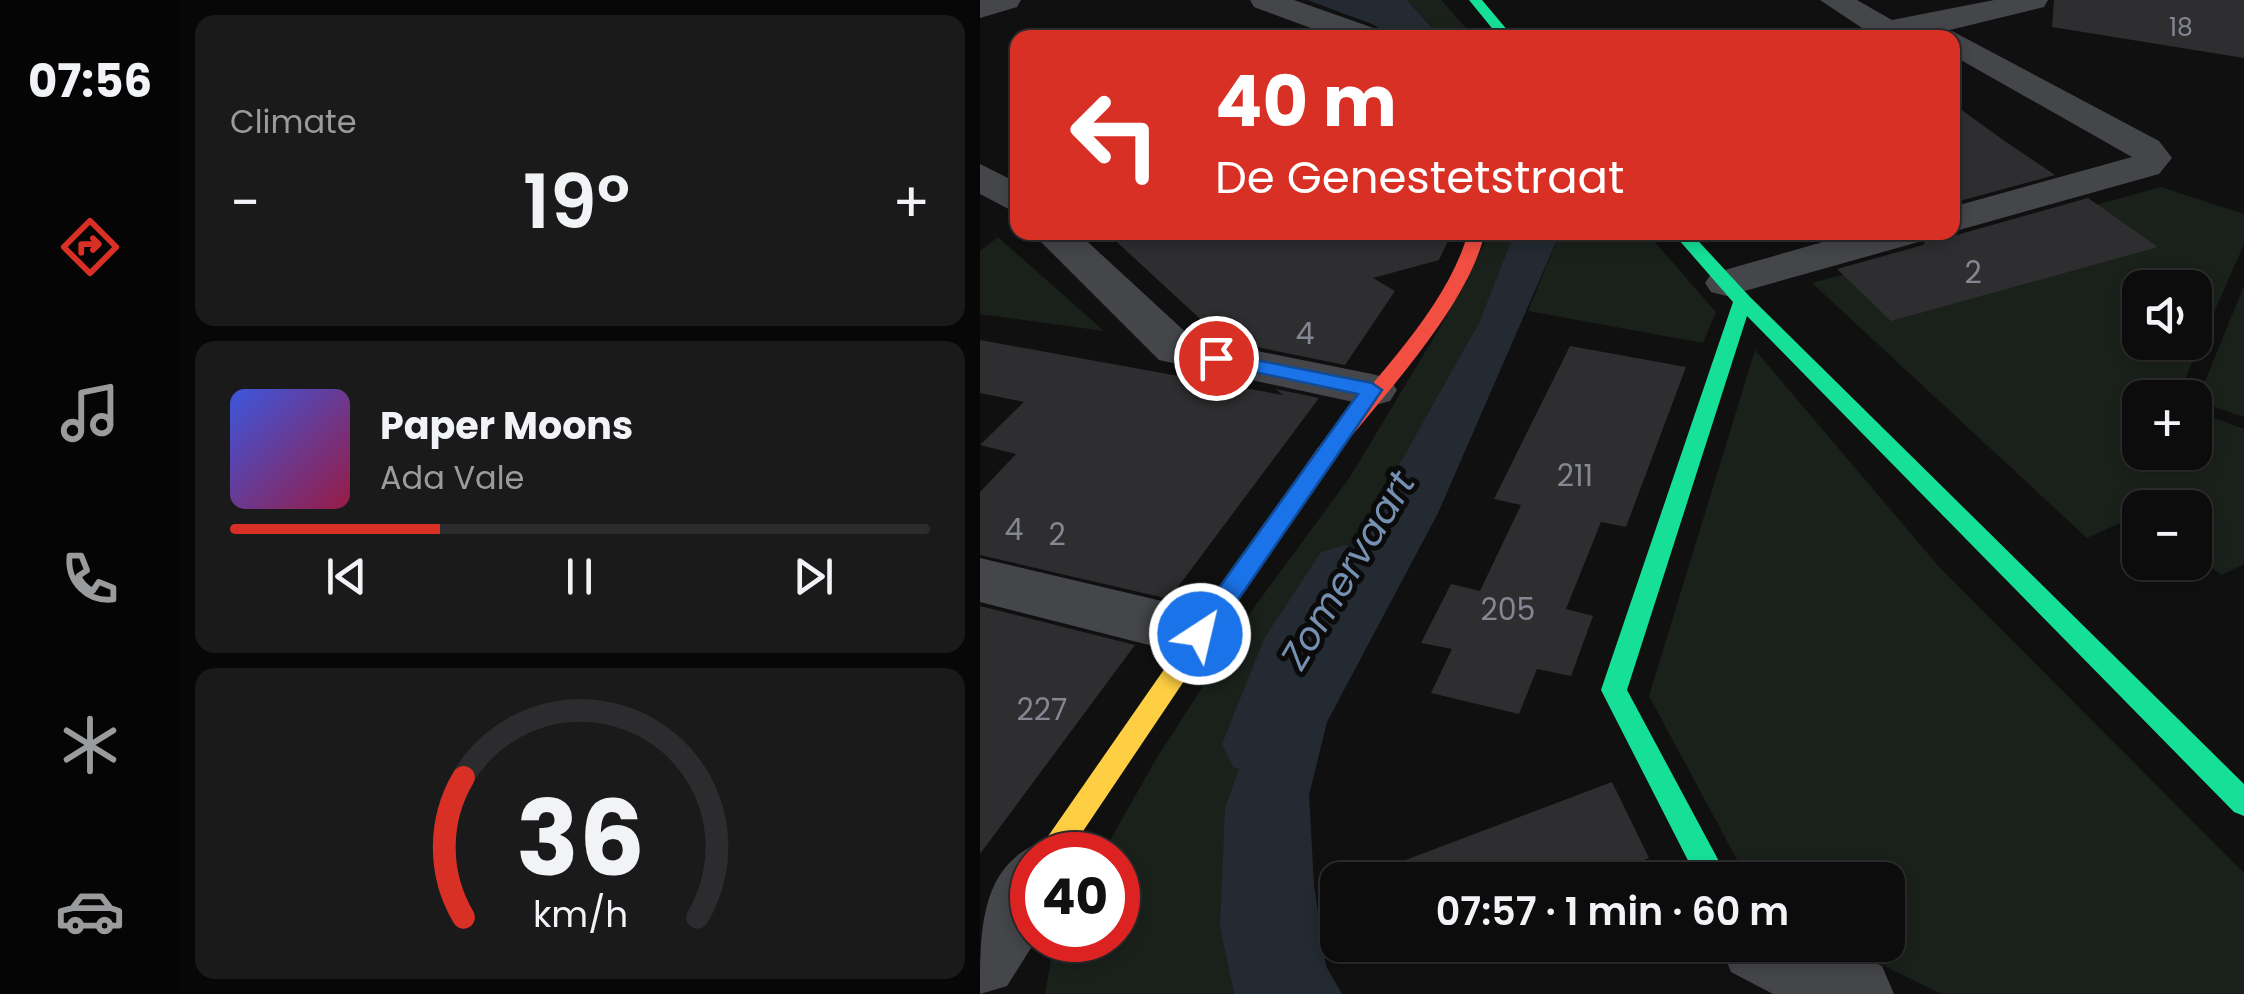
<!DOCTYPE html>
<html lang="en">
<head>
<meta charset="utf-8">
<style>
  body { margin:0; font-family:Poppins,sans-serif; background:#1a1a1b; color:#f1f3f6; height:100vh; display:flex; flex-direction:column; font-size:38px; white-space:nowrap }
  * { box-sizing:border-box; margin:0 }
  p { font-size:32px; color:#9a9b9d }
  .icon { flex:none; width:55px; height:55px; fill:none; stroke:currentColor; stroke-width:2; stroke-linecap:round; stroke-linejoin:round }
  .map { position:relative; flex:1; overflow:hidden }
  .side { display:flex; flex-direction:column; gap:15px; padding:15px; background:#070707; width:800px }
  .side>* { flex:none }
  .banner { position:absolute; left:30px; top:30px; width:950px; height:210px; border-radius:20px; box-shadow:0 5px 15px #0003,0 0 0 2px #2c2c2e; background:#d93025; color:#fff; overflow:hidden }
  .tools { position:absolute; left:1142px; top:270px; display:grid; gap:20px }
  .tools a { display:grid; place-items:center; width:90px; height:90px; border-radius:20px; background:#0c0c0d; box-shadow:0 5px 15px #0003,0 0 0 2px #2c2c2e; font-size:50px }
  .speed { position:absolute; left:30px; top:832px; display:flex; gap:20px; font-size:50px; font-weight:700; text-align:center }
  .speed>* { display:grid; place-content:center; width:130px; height:130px; border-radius:50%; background:#0c0c0d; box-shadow:0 5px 15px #0003,0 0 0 2px #2c2c2e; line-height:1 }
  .speed .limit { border:15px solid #d22; background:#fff; color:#111 }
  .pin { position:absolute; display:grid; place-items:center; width:85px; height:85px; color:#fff; margin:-42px; border:5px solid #fff; border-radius:50%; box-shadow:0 2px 10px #0007 }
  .me { position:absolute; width:110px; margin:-55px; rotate:35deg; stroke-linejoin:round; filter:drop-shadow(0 0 8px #0008) }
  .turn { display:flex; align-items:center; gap:35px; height:210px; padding:0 40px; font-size:45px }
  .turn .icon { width:130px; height:130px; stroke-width:2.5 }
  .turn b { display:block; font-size:70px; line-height:85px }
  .big { font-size:75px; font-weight:600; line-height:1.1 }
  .side .card { flex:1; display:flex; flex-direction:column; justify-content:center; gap:15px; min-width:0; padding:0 35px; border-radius:20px; background:#1a1a1b }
  .side .dial { align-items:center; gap:0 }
  .dial svg { height:260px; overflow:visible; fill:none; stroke:#2c2c2e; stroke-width:7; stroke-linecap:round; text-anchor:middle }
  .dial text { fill:#f1f3f6; stroke:none }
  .song { display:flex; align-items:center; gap:30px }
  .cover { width:120px; height:120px; border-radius:15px; background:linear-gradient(135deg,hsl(230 70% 55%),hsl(340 70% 35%)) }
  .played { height:10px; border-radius:5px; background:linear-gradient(90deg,#d93025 30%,#2c2c2e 30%) }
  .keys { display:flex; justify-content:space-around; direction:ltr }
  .heat { display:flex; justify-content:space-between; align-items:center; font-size:55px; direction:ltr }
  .trip { position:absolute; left:340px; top:862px; width:585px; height:100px; border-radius:20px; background:#0c0c0d; box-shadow:0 5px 15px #0003,0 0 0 2px #2c2c2e; font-weight:600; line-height:100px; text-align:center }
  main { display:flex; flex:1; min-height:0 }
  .dock { display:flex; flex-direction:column; width:180px; justify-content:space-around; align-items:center; background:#050505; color:#9a9b9d }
  .dock .icon { width:70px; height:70px }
  .dock .active { color:#d93025 }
  .dock b { font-size:45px; color:#f1f3f6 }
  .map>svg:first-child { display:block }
</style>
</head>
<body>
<main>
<nav class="dock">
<b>07:56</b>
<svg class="icon active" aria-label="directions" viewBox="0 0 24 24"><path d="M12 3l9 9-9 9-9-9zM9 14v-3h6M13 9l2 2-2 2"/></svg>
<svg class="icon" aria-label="music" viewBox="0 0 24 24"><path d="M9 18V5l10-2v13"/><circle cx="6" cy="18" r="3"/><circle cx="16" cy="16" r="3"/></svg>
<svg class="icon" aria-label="phone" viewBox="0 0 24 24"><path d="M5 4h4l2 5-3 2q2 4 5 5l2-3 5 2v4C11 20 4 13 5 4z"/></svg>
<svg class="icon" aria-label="climate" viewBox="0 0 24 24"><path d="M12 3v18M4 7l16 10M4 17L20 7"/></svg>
<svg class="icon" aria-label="car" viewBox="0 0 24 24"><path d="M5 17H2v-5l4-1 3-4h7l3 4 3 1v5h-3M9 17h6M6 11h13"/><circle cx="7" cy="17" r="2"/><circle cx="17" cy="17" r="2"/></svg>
</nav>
<section class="side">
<div class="card"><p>Climate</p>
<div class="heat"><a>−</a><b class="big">19°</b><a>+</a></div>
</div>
<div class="card">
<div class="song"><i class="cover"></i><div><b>Paper Moons</b><p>Ada Vale</p></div></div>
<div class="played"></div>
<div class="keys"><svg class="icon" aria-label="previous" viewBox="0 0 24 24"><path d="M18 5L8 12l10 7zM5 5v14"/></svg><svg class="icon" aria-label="pause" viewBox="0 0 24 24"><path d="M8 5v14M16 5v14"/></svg><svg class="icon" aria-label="next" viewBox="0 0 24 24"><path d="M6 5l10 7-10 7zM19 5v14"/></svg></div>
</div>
<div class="card dial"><svg viewBox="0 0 100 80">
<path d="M14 69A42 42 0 1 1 86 69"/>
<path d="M14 69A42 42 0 0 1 14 26" stroke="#d93025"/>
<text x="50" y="56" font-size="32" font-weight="700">36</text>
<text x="50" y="72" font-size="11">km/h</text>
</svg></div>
</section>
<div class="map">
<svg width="1264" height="994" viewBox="0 0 1264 994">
  <rect width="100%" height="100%" fill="#101011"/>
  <!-- green -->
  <path fill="#1a211b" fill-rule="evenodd" d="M427 0H461L494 37H460Z
    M1181 187 1264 214V244L1197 397 1160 398V452H1215V411L1264 429V564L1241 575 1215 555V508H1160V514L1107 538 832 283ZM1160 288H1215V342H1160Z
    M666 232 736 312 723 343 548 311 580 233Z
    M510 233H535L529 253 240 928 254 994H65L74 940H138V855H122L173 764 270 613 370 477 462 324Z
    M18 237 124 331 0 314V251Z
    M1264 286V417L1217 401Z
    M775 350 960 568 1264 873V994H961L862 945H908V880H768L669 696Z"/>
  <!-- water -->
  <path fill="#242a32" d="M327 0H427L460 37H415L392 24Z
    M535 232 580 233 458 513 347 722 329 795 334 885 346 966 362 994H254L240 928 245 808 279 714 499 323Z"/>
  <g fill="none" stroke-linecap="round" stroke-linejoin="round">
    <!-- canal -->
    <path fill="#242a32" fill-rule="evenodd" d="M365 545 389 552 398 570 343 665 307 767 280 777 253 767 242 744 284 639 341 552Z"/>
  </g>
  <!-- building -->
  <path fill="#2e2e30" d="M1074 0H1264V58L1072 27Z
    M972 103 1026 142 1075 175 972 203Z
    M1108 198 1178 247 911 321 857 269 943 245 951 232 973 236Z
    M126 232H472L459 260 393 278 415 291 365 365 243 340Z
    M0 340 303 395 296 389 339 398 189 599 0 555V492L36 454 0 445 44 402 0 393Z
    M590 346 706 367 646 527 621 522 586 609 613 616 591 676 557 669 539 714 451 693 472 649 441 643 471 584 500 591 541 505 514 499Z
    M0 606 155 645 0 854Z
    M632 782 669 858 615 880H411L407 867Z"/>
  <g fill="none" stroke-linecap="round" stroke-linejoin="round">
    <!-- street -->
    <path fill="#454649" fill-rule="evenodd" d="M0 0H41L37 7 0 18Z
      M270 0H314L402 31 406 38H358L274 7Z
      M840 0H877L912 20 1014 0H1068L1064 7 937 38H897Z
      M972 31 1179 141 1192 158 1179 174 972 232V207L1152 157 972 55V38H958Z
      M0 164 38 183V214L0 194Z
      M51 232H97L212 338 392 374 410 379 417 390 410 401 392 406 179 360Z
      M878 232H948L942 241 747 296 731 292 725 283 731 274Z
      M0 558 220 610 242 617 251 634 242 651 220 658 0 602Z
      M52 846 75 855H52V940H56L27 986 0 994C0 933 0 873 52 846Z
      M740 945H859L902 966 914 994H793L751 972Z"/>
    <!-- fast -->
    <path fill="#16e098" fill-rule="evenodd" d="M489 0H502L534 38H520Z
      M692 232H710L770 297 1264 784V816L1254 812 767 316 647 690 749 880H718L621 690 753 302Z"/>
    <!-- slow -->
    <path fill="#ffcf43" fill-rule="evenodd" d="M346 446 354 448 357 453 354 458 87 855H55L338 448Z"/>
    <!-- jam -->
    <path fill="#f24e42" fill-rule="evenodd" d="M488 232H505C488 307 402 397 354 458H338L335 453 338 448C387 387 469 307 488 232Z"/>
  </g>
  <!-- route -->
  <path fill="#1a73e8" stroke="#114b97" stroke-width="2.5" d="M236 352 392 383 402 390 229 642H211L207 634 211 627 378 394 228 362V353Z"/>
  <g text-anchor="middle" stroke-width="10" stroke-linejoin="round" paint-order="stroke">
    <!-- far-number labels -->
    <g font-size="25" fill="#848792">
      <text x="1201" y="36">18</text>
    </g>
    <!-- number labels -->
    <g font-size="30" fill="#848792">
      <text x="993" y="283">2</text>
      <text x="325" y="344">4</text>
      <text x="595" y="486">211</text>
      <text x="34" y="540">4</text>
      <text x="77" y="545">2</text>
      <text x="528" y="620">205</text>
      <text x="62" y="720">227</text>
    </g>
    <!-- water labels -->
    <g font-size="38" font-style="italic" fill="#7590b0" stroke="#0b0b0c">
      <text transform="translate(368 570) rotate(-59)" y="13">Zomervaart</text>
    </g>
  </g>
</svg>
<div class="tools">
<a><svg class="icon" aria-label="sound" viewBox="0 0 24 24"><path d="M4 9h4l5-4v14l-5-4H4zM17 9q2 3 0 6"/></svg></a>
<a>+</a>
<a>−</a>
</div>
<div class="speed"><div class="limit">40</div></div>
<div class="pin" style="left:236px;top:358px;background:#d93025"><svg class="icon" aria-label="arrive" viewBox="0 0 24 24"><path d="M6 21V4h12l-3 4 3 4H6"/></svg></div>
<svg class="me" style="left:220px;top:634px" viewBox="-20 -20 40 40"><circle r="17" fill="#1a73e8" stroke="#fff" stroke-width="3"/><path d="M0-11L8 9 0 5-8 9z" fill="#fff"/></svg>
<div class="trip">07:57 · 1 min · 60 m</div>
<div class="banner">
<div class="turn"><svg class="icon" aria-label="left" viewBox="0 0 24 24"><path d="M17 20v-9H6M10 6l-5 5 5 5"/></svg><div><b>40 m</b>De Genestetstraat</div></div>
</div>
</div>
</main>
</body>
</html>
